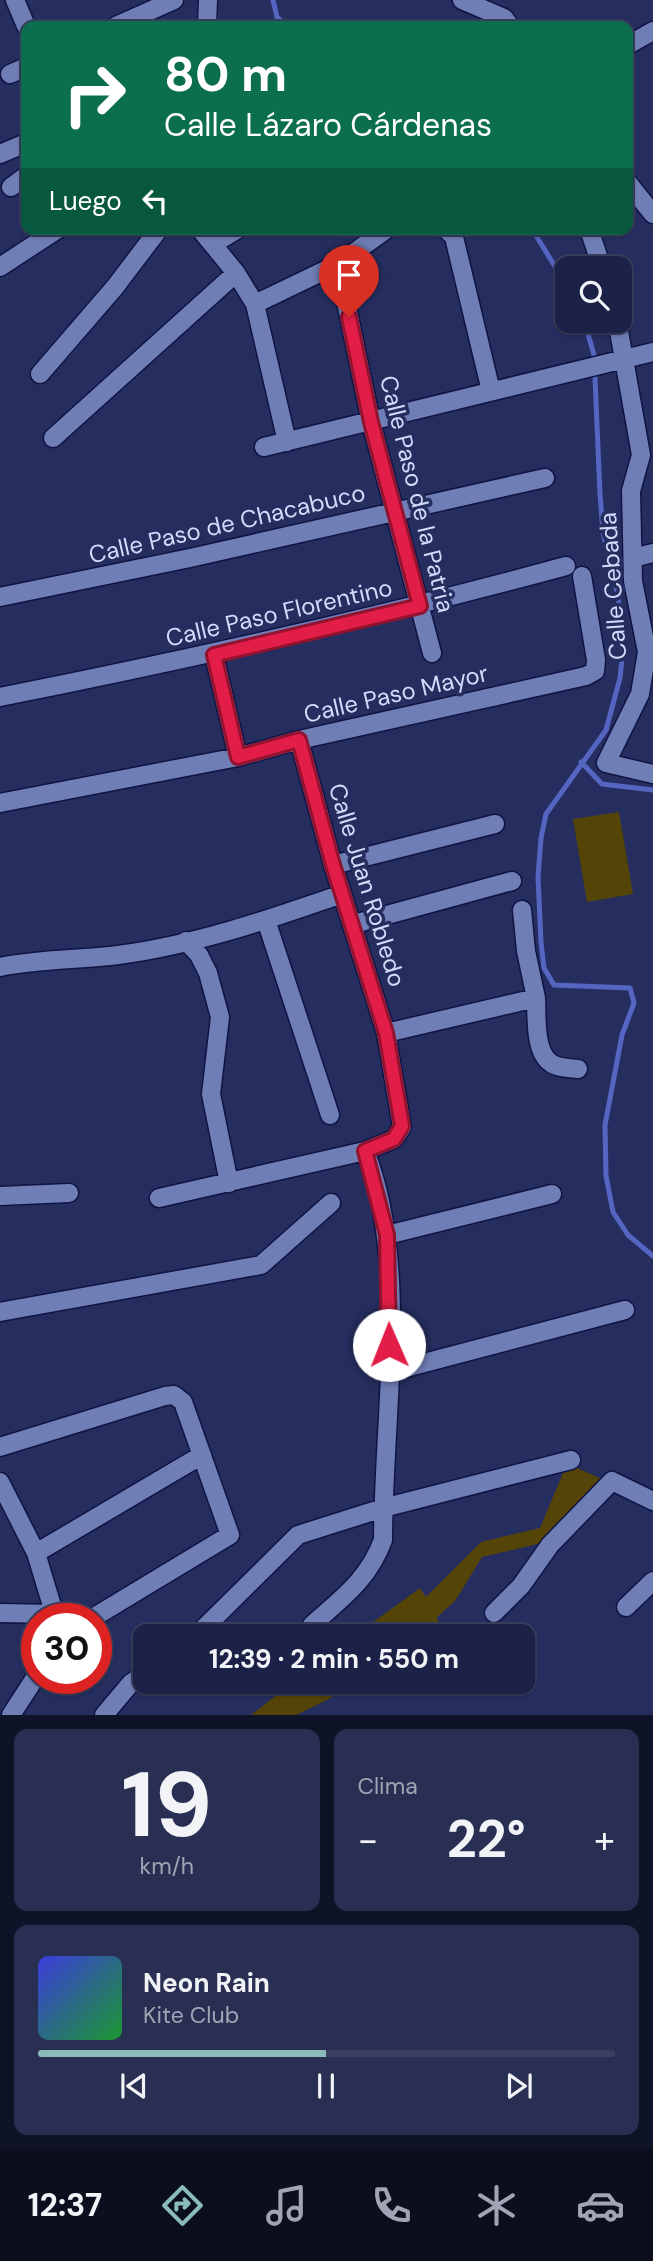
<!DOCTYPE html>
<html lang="es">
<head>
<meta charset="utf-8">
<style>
  body { margin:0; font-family:"DM Sans",sans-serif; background:#292f52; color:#f1f3f6; height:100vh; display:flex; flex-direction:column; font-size:26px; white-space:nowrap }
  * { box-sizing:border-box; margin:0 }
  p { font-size:23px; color:#a0a4b4 }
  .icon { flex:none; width:38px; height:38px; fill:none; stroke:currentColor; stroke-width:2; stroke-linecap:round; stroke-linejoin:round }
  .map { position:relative; height:1715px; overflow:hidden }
  .sheet { display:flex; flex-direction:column; gap:14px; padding:14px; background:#0f1327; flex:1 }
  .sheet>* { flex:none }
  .guide { position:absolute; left:21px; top:21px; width:612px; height:214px; border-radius:14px; box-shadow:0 2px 5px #0004,0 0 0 2px #3a3f60; background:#0b6e4f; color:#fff; overflow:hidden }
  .fabs { position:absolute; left:555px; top:256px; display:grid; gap:14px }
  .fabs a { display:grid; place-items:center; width:77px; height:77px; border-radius:14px; background:#1c2247; box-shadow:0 2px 5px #0004,0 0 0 2px #3a3f60; font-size:35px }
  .speed { position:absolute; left:21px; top:1603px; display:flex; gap:14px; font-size:35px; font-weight:700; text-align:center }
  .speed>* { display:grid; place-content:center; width:91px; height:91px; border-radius:50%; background:#1c2247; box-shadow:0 2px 5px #0004,0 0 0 2px #3a3f60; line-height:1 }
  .speed .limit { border:10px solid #d22; background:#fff; color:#111 }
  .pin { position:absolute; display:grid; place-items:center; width:60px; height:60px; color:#fff; margin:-72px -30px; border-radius:50% 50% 50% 0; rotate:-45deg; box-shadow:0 0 7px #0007 }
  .pin .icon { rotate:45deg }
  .me { position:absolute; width:77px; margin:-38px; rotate:359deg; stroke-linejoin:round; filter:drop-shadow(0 0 5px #0008) }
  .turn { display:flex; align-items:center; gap:24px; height:147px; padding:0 28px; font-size:32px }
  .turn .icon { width:91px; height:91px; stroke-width:2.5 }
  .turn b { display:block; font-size:49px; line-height:60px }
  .then { display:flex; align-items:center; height:66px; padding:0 28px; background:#0003; gap:14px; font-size:26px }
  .big { font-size:52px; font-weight:700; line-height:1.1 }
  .sheet .tile { flex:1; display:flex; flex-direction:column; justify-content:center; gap:10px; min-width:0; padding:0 24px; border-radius:14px; background:#292f52 }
  .sheet .dial { align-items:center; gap:0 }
  .dial b { font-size:91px; line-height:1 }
  .song { display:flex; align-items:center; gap:21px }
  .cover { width:84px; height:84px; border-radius:10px; background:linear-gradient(135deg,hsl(240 70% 55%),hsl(130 70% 35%)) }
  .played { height:7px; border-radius:4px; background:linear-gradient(90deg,#8bbbb9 50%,#3a3f60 50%) }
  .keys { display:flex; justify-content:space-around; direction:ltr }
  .heat { display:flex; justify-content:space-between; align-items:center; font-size:38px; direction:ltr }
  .sheet .tiles { flex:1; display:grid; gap:14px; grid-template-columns:1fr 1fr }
  .tile:last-child { grid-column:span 2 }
  .trip { position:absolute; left:133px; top:1624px; width:402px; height:70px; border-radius:14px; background:#1c2247; box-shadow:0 2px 5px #0004,0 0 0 2px #3a3f60; font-weight:700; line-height:70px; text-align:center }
  .menu { display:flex; height:112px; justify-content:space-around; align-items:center; background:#0b0e1c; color:#a0a4b4 }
  .menu .icon { width:49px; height:49px }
  .menu .active { color:#8bbbb9 }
  .menu b { font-size:32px; color:#f1f3f6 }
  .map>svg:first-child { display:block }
</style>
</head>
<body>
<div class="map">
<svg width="653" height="1715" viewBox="0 0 653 1715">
  <rect width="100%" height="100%" fill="#252e5f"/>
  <!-- green -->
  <path fill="#544407" d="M619 812 633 894 587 902 573 819Z
    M573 1466 606 1481 546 1542 482 1557 455 1601 437 1617 441 1636H354L420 1588 426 1597 481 1542 540 1528 563 1473Z
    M293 1682H351L329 1699 296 1715H251Z"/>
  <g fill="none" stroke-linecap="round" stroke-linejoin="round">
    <!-- stream -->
    <path stroke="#5466c2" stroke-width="5" d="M273 0 277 17 287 26
      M532 229 567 286
      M584 320 594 355 600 494 603 533 618 596 623 649 620 678 606 730 546 814 541 838 538 877 541 942 544 968 554 985 630 988 634 1003 622 1035 605 1125 606 1176 613 1212 628 1235 653 1256
      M581 762 602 784 653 790"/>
    <defs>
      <path id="minor" d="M15 0 26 26
        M462 0 504 18 510 26
        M116 26 174 0
        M207 26 208 0
        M628 45 653 31
        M10 74 26 67
        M0 154 26 143
        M628 183 653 214
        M11 187 26 176
        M200 229 236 273 255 304 287 442
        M446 229 454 237 491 391
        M589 229 602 268
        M213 244 238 229
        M338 264 371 422 432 653
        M0 267 58 229
        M255 304 338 264 387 229
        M617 320 641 455 631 491 633 581 647 652 640 694 606 763 653 774
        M40 374 115 287 159 229
        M53 438 236 273
        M264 447 653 352
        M633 558 653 553
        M0 597 190 558 545 478
        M214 655 238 757
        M0 697C191 659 379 617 566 566
        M0 803 238 757 299 740 586 676 595 671 596 660 582 576
        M333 865 495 824
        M522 910 526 951 536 998
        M266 920 330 1115
        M354 924 512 881
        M186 941 199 955 208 973 220 1017 211 1094 229 1183
        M0 967C39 959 79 960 118 955 195 945 270 919 342 894
        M386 1033 536 998C537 1016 534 1052 551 1063 557 1068 570 1068 578 1069
        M0 1196 69 1193
        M159 1198 365 1151 394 1139 402 1127 386 1033 333 865 299 740
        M387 1235 552 1194
        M0 1312 261 1265 331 1203
        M390 1372 625 1310
        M0 1447 165 1396 174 1395 183 1402 230 1535 91 1619
        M0 1482 36 1553 56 1619
        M36 1553 202 1455
        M626 1607 653 1581
        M2 1613 55 1614
        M494 1613 521 1586 550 1545 612 1481 653 1501
        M312 1625C343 1597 368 1580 383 1540 383 1419 410 1264 365 1151
        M196 1636 298 1535 383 1508 571 1460
        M11 1715 37 1675
        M104 1715 131 1683 145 1674"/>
    </defs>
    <!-- minor casing -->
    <use href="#minor" stroke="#0f1443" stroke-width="21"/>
    <!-- minor -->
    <use href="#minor" stroke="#707eb6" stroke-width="18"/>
  </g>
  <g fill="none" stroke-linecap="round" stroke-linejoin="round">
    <defs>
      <path id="route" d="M349 317 371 422 420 606 214 655 238 757 299 740 333 865 386 1033 402 1126 394 1139 365 1151 387 1235 389 1345"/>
    </defs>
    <!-- route casing -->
    <use href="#route" stroke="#92132f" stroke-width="18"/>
    <!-- route -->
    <use href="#route" stroke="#e11d48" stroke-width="12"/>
  </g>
  <g text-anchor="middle" stroke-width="7" stroke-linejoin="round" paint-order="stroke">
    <!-- street labels -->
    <g font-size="24" fill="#d2dbfa" stroke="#252e5f">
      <text transform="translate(417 494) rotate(76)" y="8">Calle Paso de la Patria</text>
      <text transform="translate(227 524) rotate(-13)" y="8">Calle Paso de Chacabuco</text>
      <text transform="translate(613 586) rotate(-94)" y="8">Calle Cebada</text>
      <text transform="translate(279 613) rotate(-13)" y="8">Calle Paso Florentino</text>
      <text transform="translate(396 694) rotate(-13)" y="8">Calle Paso Mayor</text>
      <text transform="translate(367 885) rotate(73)" y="8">Calle Juan Robledo</text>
    </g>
  </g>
</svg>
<div class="fabs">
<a><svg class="icon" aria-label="search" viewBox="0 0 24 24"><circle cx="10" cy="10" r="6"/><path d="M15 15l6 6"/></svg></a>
</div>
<div class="speed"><div class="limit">30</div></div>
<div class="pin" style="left:349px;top:317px;background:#d93025"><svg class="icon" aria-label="arrive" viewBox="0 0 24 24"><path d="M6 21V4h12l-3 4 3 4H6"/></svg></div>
<svg class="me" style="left:389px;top:1345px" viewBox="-20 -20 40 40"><circle r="19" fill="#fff"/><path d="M0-13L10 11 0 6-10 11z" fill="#e11d48"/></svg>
<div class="trip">12:39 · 2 min · 550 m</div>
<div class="guide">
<div class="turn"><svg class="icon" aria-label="right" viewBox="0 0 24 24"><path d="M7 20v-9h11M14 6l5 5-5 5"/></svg><div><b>80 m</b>Calle Lázaro Cárdenas</div></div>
<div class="then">Luego<svg class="icon" aria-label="left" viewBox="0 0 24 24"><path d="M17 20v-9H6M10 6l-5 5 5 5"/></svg></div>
</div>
</div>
<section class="sheet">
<div class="tiles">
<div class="tile dial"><b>19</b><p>km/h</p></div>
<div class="tile"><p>Clima</p>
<div class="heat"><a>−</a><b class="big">22°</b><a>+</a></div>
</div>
<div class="tile">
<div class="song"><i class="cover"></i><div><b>Neon Rain</b><p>Kite Club</p></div></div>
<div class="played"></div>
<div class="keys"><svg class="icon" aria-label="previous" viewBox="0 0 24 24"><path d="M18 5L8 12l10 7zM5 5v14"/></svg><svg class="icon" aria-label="pause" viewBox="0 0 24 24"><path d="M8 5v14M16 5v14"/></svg><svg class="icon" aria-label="next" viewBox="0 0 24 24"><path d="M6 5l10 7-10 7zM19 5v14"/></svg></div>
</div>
</div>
</section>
<nav class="menu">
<b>12:37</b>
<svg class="icon active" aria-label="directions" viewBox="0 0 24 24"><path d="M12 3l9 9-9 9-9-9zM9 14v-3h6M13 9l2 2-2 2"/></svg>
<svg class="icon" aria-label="music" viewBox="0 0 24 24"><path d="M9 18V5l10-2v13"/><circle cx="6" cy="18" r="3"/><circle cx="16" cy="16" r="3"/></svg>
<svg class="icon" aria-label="phone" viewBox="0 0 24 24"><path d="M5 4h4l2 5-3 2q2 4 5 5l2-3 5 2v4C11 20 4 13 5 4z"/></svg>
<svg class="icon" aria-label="climate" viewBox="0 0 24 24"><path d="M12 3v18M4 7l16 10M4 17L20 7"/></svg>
<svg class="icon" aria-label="car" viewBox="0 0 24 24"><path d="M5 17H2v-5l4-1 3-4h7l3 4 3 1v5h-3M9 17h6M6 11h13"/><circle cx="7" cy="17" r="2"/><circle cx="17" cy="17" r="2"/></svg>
</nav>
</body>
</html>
